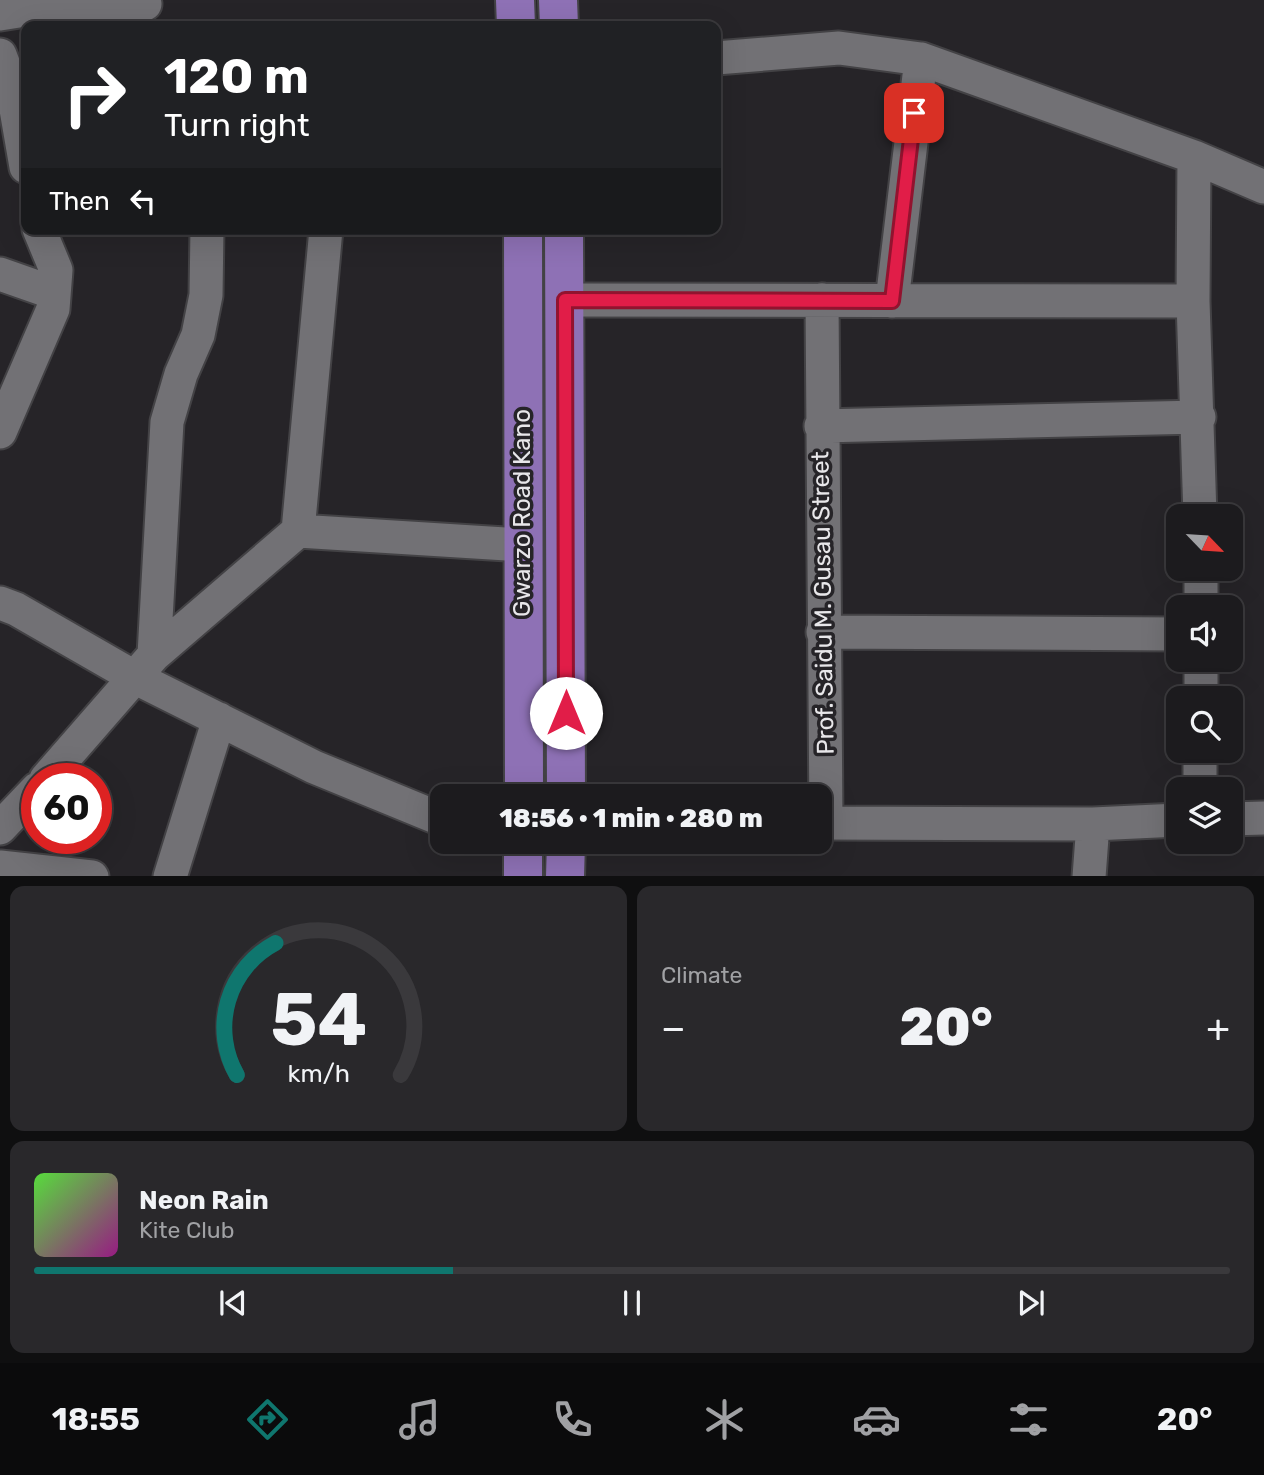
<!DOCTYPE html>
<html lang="en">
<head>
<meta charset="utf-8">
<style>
  body { margin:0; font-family:Rubik,sans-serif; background:#29282b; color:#f1f3f6; height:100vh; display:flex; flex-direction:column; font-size:26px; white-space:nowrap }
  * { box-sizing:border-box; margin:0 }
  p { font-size:23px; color:#a0a1a4 }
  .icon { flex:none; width:38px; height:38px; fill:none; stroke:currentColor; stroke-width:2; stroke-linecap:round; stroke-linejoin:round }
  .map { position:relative; height:876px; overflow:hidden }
  .details { display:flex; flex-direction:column; gap:10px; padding:10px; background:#0f0f10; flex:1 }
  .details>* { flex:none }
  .top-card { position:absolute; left:21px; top:21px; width:700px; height:214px; border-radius:14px; box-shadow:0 7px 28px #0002,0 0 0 2px #3a393c; background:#202124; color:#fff; overflow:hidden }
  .needle { width:46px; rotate:115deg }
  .fabs { position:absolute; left:1166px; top:504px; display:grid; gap:14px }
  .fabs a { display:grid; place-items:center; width:77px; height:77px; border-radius:14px; background:#1c1b1e; box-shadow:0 7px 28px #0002,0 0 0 2px #3a393c; font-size:35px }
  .speed { position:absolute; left:21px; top:763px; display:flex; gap:14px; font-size:35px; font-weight:700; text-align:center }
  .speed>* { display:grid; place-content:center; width:91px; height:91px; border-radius:50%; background:#1c1b1e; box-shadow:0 7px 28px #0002,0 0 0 2px #3a393c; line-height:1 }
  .speed .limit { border:10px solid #d22; background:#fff; color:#111 }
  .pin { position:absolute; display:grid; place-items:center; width:60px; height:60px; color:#fff; margin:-30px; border-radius:14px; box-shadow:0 4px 10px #0006 }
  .me { position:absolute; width:77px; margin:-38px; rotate:0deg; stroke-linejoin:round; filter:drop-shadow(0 0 5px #0008) }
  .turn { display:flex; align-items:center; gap:24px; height:147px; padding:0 28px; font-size:32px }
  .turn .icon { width:91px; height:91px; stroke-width:2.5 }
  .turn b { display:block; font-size:49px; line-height:60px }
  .then { display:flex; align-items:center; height:66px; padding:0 28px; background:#0003; gap:14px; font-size:26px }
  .big { font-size:52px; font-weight:800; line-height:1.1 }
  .details .card { flex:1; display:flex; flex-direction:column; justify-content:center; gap:10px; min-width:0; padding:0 24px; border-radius:14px; background:#29282b }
  .details .dial { align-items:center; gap:0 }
  .dial svg { height:182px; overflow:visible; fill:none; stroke:#3a393c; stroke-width:7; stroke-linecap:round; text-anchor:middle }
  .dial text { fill:#f1f3f6; stroke:none }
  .song { display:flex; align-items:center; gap:21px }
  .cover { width:84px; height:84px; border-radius:10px; background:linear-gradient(135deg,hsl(110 70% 55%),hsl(310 70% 35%)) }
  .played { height:7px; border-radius:4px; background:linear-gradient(90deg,#0f766e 35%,#3a393c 35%) }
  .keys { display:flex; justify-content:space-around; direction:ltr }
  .heat { display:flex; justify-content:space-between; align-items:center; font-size:38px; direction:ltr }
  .details .tiles { flex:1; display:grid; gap:10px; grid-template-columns:1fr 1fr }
  .card:last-child { grid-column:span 2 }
  .trip { position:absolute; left:430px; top:784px; width:402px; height:70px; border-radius:14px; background:#1c1b1e; box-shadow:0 7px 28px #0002,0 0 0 2px #3a393c; font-weight:800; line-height:70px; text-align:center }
  .dock { display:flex; height:112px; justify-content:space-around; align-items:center; background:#0b0b0c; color:#a0a1a4 }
  .dock .icon { width:49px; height:49px }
  .dock .selected { color:#0f766e }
  .dock b { font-size:32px; color:#f1f3f6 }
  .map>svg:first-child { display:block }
</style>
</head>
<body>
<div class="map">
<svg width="1264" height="877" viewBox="0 0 1264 877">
  <rect width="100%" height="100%" fill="#262428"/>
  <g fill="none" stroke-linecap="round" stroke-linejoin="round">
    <defs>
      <path id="minor" d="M0 14 38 8 145 4
        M0 55 12 86 26 167
        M716 58 839 48 921 59 1194 157 1264 187
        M1194 157 1193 301 1200 516
        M0 274 54 293
        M565 300 1193 301
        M822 300 826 823
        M892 301 921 59
        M821 426 1199 417
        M0 432 53 309 56 270 39 229
        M298 531 326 229
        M1201 569V607
        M0 603 16 609 136 678 314 767 443 820
        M823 632 1178 634
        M154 655 167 422 181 374 198 335 206 295 207 229
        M1201 698V660
        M46 779 154 655 298 531 522 545
        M1200 789V751
        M1230 819 1264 818
        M821 823 1093 824 1178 820
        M0 828 37 789
        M0 867 92 877
        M170 877 219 719
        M1089 877 1093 824"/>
      <path id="major" d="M515 0 516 26
        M558 0 559 26
        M523 229 524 796
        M564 229 566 796
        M523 877V842
        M565 877 566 842"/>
    </defs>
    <!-- minor casing -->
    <use href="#minor" stroke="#434245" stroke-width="37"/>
    <!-- major casing -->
    <use href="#major" stroke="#434245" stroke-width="42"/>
    <!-- minor -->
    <use href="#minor" stroke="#727175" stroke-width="33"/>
    <!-- major -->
    <use href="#major" stroke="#8e71b5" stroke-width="38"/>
  </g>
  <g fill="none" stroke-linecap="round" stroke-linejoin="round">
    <defs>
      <path id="route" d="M566 713 565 300 892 301 914 113"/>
    </defs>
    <!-- route casing -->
    <use href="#route" stroke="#92132f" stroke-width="18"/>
    <!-- route -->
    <use href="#route" stroke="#e11d48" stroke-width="12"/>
  </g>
  <g text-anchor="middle" stroke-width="7" stroke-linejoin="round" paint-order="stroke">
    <!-- street labels -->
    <g font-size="24" fill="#e8e7ea" stroke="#262428">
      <text transform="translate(522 513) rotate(-90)" y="8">Gwarzo Road Kano</text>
      <text transform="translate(823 603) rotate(-91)" y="8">Prof. Saidu M. Gusau Street</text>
    </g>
  </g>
</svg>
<div class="fabs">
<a><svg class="needle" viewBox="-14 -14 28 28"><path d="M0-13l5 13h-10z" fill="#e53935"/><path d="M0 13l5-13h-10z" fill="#a0a1a4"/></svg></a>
<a><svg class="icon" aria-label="sound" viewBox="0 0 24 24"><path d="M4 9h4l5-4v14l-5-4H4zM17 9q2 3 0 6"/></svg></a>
<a><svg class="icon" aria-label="search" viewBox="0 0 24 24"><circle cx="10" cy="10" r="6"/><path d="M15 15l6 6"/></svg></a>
<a><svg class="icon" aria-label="layers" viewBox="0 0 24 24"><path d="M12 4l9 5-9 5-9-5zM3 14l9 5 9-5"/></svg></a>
</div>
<div class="speed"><div class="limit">60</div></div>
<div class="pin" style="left:914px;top:113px;background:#d93025"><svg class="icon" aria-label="arrive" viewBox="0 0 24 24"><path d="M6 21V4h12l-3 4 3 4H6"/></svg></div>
<svg class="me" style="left:566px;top:713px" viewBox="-20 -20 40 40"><circle r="19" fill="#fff"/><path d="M0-13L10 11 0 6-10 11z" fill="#e11d48"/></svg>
<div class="trip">18:56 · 1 min · 280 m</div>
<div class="top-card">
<div class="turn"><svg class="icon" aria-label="right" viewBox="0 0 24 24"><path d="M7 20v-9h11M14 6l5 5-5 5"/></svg><div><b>120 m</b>Turn right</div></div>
<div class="then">Then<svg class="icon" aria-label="left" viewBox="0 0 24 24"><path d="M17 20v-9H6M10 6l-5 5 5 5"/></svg></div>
</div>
</div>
<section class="details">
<div class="tiles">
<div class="card dial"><svg viewBox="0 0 100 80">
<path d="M14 69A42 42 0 1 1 86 69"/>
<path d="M14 69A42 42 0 0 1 31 11" stroke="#0f766e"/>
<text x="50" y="56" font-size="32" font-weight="700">54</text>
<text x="50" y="72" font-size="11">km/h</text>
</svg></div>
<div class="card"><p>Climate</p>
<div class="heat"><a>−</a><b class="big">20°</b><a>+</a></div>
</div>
<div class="card">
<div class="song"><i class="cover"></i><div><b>Neon Rain</b><p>Kite Club</p></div></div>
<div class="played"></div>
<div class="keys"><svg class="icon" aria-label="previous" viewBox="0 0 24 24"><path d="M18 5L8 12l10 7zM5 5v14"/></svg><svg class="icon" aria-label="pause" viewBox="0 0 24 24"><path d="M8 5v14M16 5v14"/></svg><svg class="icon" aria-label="next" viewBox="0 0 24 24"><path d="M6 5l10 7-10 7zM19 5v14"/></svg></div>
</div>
</div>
</section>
<nav class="dock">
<b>18:55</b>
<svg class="icon selected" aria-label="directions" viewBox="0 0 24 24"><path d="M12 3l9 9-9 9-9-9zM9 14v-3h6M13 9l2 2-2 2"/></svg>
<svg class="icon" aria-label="music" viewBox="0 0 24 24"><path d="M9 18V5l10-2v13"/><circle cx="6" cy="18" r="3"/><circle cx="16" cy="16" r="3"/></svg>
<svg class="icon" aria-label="phone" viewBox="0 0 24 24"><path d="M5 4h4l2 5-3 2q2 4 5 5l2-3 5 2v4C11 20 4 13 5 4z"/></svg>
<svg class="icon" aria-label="climate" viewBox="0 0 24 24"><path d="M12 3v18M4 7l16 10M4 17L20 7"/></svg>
<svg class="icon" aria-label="car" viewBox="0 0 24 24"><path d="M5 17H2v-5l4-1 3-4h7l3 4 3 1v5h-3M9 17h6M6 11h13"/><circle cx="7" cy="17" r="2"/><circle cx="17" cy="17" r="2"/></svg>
<svg class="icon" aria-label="filters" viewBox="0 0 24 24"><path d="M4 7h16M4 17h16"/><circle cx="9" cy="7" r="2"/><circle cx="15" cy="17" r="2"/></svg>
<b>20°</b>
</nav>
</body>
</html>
